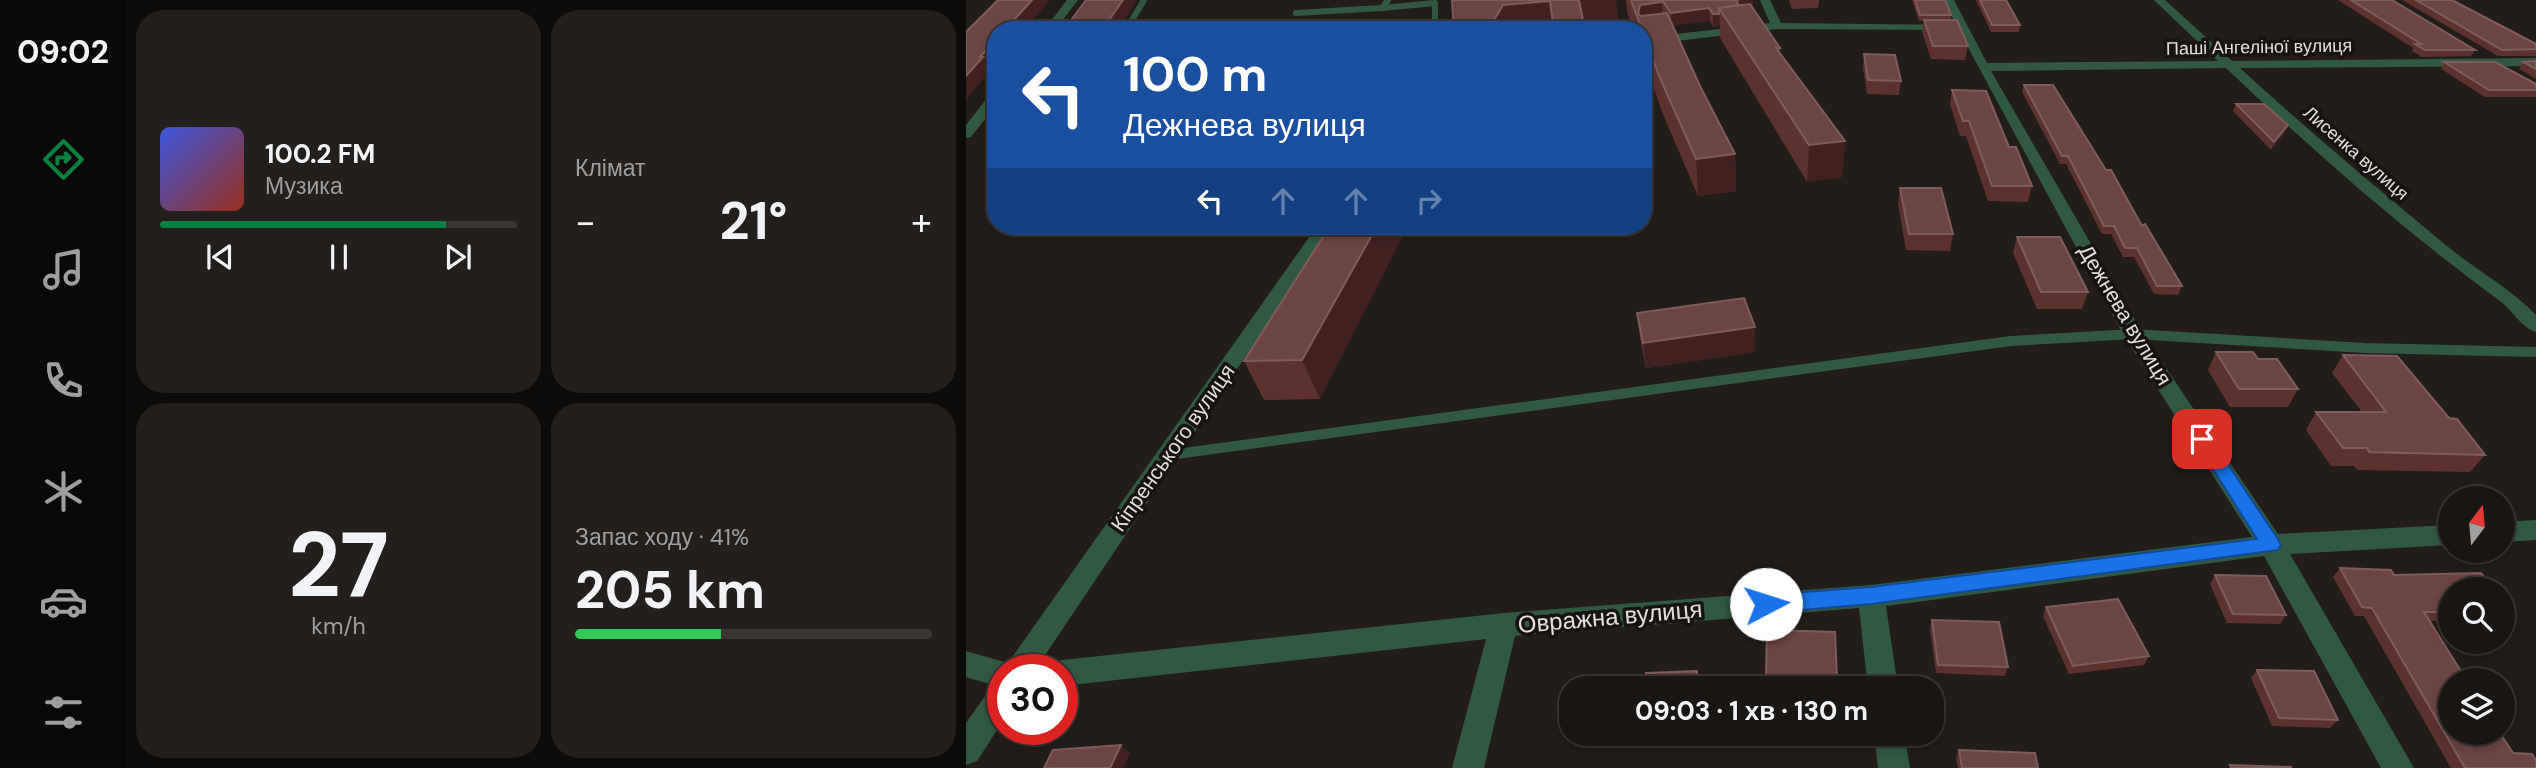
<!DOCTYPE html>
<html lang="uk">
<head>
<meta charset="utf-8">
<style>
  body { margin:0; font-family:"DM Sans",sans-serif; background:#231f1c; color:#f1f3f6; height:100vh; display:flex; flex-direction:column; font-size:26px; white-space:nowrap }
  * { box-sizing:border-box; margin:0 }
  p { font-size:23px; color:#9f9fa0 }
  .icon { flex:none; width:38px; height:38px; fill:none; stroke:currentColor; stroke-width:2; stroke-linecap:round; stroke-linejoin:round }
  .map { position:relative; flex:1; overflow:hidden }
  .panel { display:flex; flex-direction:column; gap:10px; padding:10px; background:#0e0c0a; width:840px }
  .panel>* { flex:none }
  .top-card { position:absolute; left:21px; top:21px; width:665px; height:214px; border-radius:28px; box-shadow:0 4px 10px #0003,0 0 0 2px #383533; background:#1a4fa0; color:#fff; overflow:hidden }
  .needle { width:46px; rotate:16deg }
  .buttons { position:absolute; left:1472px; top:486px; display:grid; gap:14px }
  .buttons a { display:grid; place-items:center; width:77px; height:77px; border-radius:50%; background:#1a1613; box-shadow:0 4px 10px #0003,0 0 0 2px #383533; font-size:35px }
  .speed { position:absolute; left:21px; top:654px; display:flex; gap:14px; font-size:35px; font-weight:700; text-align:center }
  .speed>* { display:grid; place-content:center; width:91px; height:91px; border-radius:50%; background:#1a1613; box-shadow:0 4px 10px #0003,0 0 0 2px #383533; line-height:1 }
  .speed .limit { border:10px solid #d22; background:#fff; color:#111 }
  .pin { position:absolute; display:grid; place-items:center; width:60px; height:60px; color:#fff; margin:-30px; border-radius:14px; box-shadow:0 4px 10px #0006 }
  .me { position:absolute; width:77px; margin:-38px; rotate:85deg; stroke-linejoin:round; filter:drop-shadow(0 0 5px #0008) }
  .turn { display:flex; align-items:center; gap:24px; height:147px; padding:0 21px; font-size:32px }
  .turn .icon { width:91px; height:91px; stroke-width:2.5 }
  .turn b { display:block; font-size:49px; line-height:60px }
  .lanes { display:flex; align-items:center; height:66px; padding:0 21px; background:#0003; justify-content:center; gap:35px; direction:ltr }
  .lanes .off { opacity:.35 }
  .big { font-size:52px; font-weight:700; line-height:1.1 }
  .panel .tile { flex:1; display:flex; flex-direction:column; justify-content:center; gap:10px; min-width:0; padding:0 24px; border-radius:28px; background:#231f1c }
  .panel .dial { align-items:center; gap:0 }
  .dial b { font-size:91px; line-height:1 }
  .song { display:flex; align-items:center; gap:21px }
  .cover { width:84px; height:84px; border-radius:10px; background:linear-gradient(135deg,hsl(230 70% 55%),hsl(10 70% 35%)) }
  .played { height:7px; border-radius:4px; background:linear-gradient(90deg,#0b8043 80%,#383533 80%) }
  .keys { display:flex; justify-content:space-around; direction:ltr }
  .heat { display:flex; justify-content:space-between; align-items:center; font-size:38px; direction:ltr }
  .charge { height:10px; border-radius:5px; background:linear-gradient(90deg,#34c759 41%,#383533 0) }
  .panel .tiles { flex:1; display:grid; gap:10px; grid-template-columns:repeat(2,1fr) }
  .trip { position:absolute; left:593px; top:676px; width:385px; height:70px; border-radius:28px; background:#1a1613; box-shadow:0 4px 10px #0003,0 0 0 2px #383533; font-weight:700; line-height:70px; text-align:center }
  main { display:flex; flex:1; min-height:0 }
  .tabs { display:flex; flex-direction:column; width:126px; justify-content:space-around; align-items:center; background:#0a0908; color:#9f9fa0 }
  .tabs .icon { width:49px; height:49px }
  .tabs .current { color:#0b8043 }
  .tabs b { font-size:32px; color:#f1f3f6 }
  .map>svg:first-child { display:block }
</style>
</head>
<body>
<main>
<nav class="tabs">
<b>09:02</b>
<svg class="icon current" aria-label="directions" viewBox="0 0 24 24"><path d="M12 3l9 9-9 9-9-9zM9 14v-3h6M13 9l2 2-2 2"/></svg>
<svg class="icon" aria-label="music" viewBox="0 0 24 24"><path d="M9 18V5l10-2v13"/><circle cx="6" cy="18" r="3"/><circle cx="16" cy="16" r="3"/></svg>
<svg class="icon" aria-label="phone" viewBox="0 0 24 24"><path d="M5 4h4l2 5-3 2q2 4 5 5l2-3 5 2v4C11 20 4 13 5 4z"/></svg>
<svg class="icon" aria-label="climate" viewBox="0 0 24 24"><path d="M12 3v18M4 7l16 10M4 17L20 7"/></svg>
<svg class="icon" aria-label="car" viewBox="0 0 24 24"><path d="M5 17H2v-5l4-1 3-4h7l3 4 3 1v5h-3M9 17h6M6 11h13"/><circle cx="7" cy="17" r="2"/><circle cx="17" cy="17" r="2"/></svg>
<svg class="icon" aria-label="filters" viewBox="0 0 24 24"><path d="M4 7h16M4 17h16"/><circle cx="9" cy="7" r="2"/><circle cx="15" cy="17" r="2"/></svg>
</nav>
<section class="panel">
<div class="tiles">
<div class="tile">
<div class="song"><i class="cover"></i><div><b>100.2 FM</b><p>Музика</p></div></div>
<div class="played"></div>
<div class="keys"><svg class="icon" aria-label="previous" viewBox="0 0 24 24"><path d="M18 5L8 12l10 7zM5 5v14"/></svg><svg class="icon" aria-label="pause" viewBox="0 0 24 24"><path d="M8 5v14M16 5v14"/></svg><svg class="icon" aria-label="next" viewBox="0 0 24 24"><path d="M6 5l10 7-10 7zM19 5v14"/></svg></div>
</div>
<div class="tile"><p>Клімат</p>
<div class="heat"><a>−</a><b class="big">21°</b><a>+</a></div>
</div>
<div class="tile dial"><b>27</b><p>km/h</p></div>
<div class="tile"><p>Запас ходу · 41%</p><b class="big">205 km</b><div class="charge"></div></div>
</div>
</section>
<div class="map">
<svg width="1570" height="768" viewBox="0 0 1570 768">
  <rect width="100%" height="100%" fill="#221d19"/>
  <g fill="none" stroke-linecap="round" stroke-linejoin="round">
    <!-- lane-far1 -->
    <path stroke="#315942" stroke-width="6" d="M422 0 416 8 469 3V30
      M330 13 416 8
      M160 30 178 0"/>
    <!-- lane -->
    <path stroke="#315942" stroke-width="10" d="M203 455 1045 341 1167 334 1399 348 1570 352"/>
    <!-- street -->
    <path fill="#315942" fill-rule="evenodd" d="M101 0H112L89 30H78Z
      M794 0H804L815 23 990 25 978 0H988L1021 63 1252 61 1188 0H1199L1266 61 1570 58V66L1274 68C1341 130 1411 188 1481 246 1510 270 1544 288 1570 315V332C1556 328 1546 310 1534 301 1437 230 1347 151 1260 68L1025 71 1177 334 1312 534 1484 525V545L1324 554 1448 768H1415L1298 556 920 606 932 688H902L893 608 549 636 518 768H486L520 639 96 686V670H83L86 664 96 660 538 613 905 585 1286 537 1157 334 991 27 986 30 811 29 677 45V38L804 23Z
      M30 92V105L5 137 0 138V125L25 93Z
      M351 226H367L69 670H37V721L11 761 0 765V723L27 685 0 677V651L42 663Z
      M1570 520V540L1536 542V522Z
      M908 733H938L944 768H912Z"/>
  </g>
  <!-- wall -->
  <path fill="#5e3131" d="M660 0H787V8L814 48V54L879 141 876 177 841 182 754 38V26L747 27 744 21 706 25 734 86 769 154 770 191 732 196 696 112 677 58V30H667L661 11Z
    M823 0H853L852 8 826 9Z
    M946 0H979L985 15V20L1002 46 999 60 965 59 956 32 958 21H953Z
    M1010 0H1040L1054 25 1053 32H1025Z
    M1372 0H1426L1509 50 1505 56 1456 57 1446 51 1447 48Z
    M1436 0H1486L1570 44V56H1532Z
    M898 54 935 81 933 95 901 94 897 68Z
    M1570 61V79L1553 69 1557 62Z
    M1478 62 1570 84V97H1519L1475 69Z
    M1058 85 1140 170 1216 286 1212 295 1188 294 1168 257H1157L1145 234H1136L1100 164H1094L1056 92Z
    M986 90 1043 147 1066 186 1062 202 1022 201 1000 136H994L984 104Z
    M1270 104 1319 132 1305 150 1267 111Z
    M934 188 987 234 984 251 940 250 932 204Z
    M364 226 354 399 298 400 278 361Z
    M1051 237 1122 292 1116 309H1071L1047 253Z
    M671 313 789 352 680 368 674 338Z
    M1250 352 1332 389 1322 407H1264L1242 370Z
    M1377 355 1483 418 1519 455 1504 472 1391 470 1388 466H1365L1340 430 1350 412H1396L1366 373Z
    M1374 568 1428 575 1484 590V621H1463L1547 753 1570 768H1485L1398 616H1389L1367 577Z
    M1249 575 1320 615 1314 624 1261 623 1244 584Z
    M1536 601 1544 611 1536 618Z
    M1080 607 1183 656 1178 665 1103 674 1077 616Z
    M966 620 1042 667 1039 676 970 673 964 629Z
    M801 630 871 679 870 687 800 684Z
    M1291 670 1372 720 1364 728 1306 726 1285 678Z
    M993 750 1072 768H992L990 758Z"/>
  <!-- shaded-wall -->
  <path fill="#402120" d="M66 0H84L58 30H39Z
    M157 0H171L151 30H136Z
    M613 0H650L653 22 616 26Z
    M769 0H787V11L776 12Z
    M584 1 588 29 522 30 537 5Z
    M696 2 698 33 672 14 674 5Z
    M743 8 744 21 705 26V13Z
    M747 14H753L754 26 747 27Z
    M30 40V62L24 69 25 70 0 100V76L14 57Z
    M1322 125 1319 132 1305 150 1308 142Z
    M879 141 876 177 841 182 843 145Z
    M769 154 770 191 732 196 730 159Z
    M411 226H442L354 399 336 360Z
    M789 327V352L680 368 677 343Z
    M155 745 164 753 157 768H144Z"/>
  <!-- building -->
  <path fill="#6c4443" stroke="#7e5c5b" stroke-width="2" d="M32 0H66L39 30H30V40L14 57H17L0 76V32Z
    M120 0H157L136 30H98Z
    M486 0H613L619 30H588L584 1 537 5 522 30H488Z
    M665 0H695L696 2 674 5 672 14 675 16 701 13 734 86 769 154 730 159 694 78 677 33V30H676Z
    M696 0H773H769L773 5 753 8V14H747L743 8 705 13Z
    M949 0H979L985 15H954Z
    M1014 0H1040L1054 25H1026Z
    M1385 0H1426L1509 50H1459L1449 44H1455Z
    M1450 0H1486L1570 44V49L1536 50Z
    M784 4 814 48H810L879 141 843 145 753 8Z
    M958 20H991L1002 46H967Z
    M898 54 929 55 935 81 902 80Z
    M1570 61V69L1557 62Z
    M1478 62H1529L1570 84V90H1523Z
    M1058 85H1087L1140 170H1145L1176 226 1179 224 1216 286H1191L1171 248H1159L1148 226H1138L1102 156H1096Z
    M986 90 1020 91 1043 147H1050L1066 186H1026L1003 121H997Z
    M1270 104H1298L1322 125 1308 142Z
    M934 188H975L987 234H943Z
    M364 226H411L336 360 278 361Z
    M1051 237H1094L1122 292H1075Z
    M778 298 789 327 677 343 671 313Z
    M1250 352H1287L1292 359H1311L1332 389H1273Z
    M1377 355 1431 356 1483 418 1491 419 1519 455 1403 452 1401 448H1377L1350 412H1420Z
    M1374 568 1425 570 1428 575 1515 573 1528 590H1484V612H1458L1501 681H1484V733H1534L1547 753 1566 754 1570 760V768H1499L1406 608 1396 607Z
    M1249 575 1300 576 1320 615 1267 614Z
    M1152 599 1183 656 1107 666 1080 607Z
    M1536 601 1544 611H1536Z
    M966 620 1033 622 1042 667 972 665Z
    M801 630 869 632 871 679 800 676Z
    M1291 670 1348 671 1372 720 1313 718Z
    M731 671V688H679L680 673Z
    M155 745 144 768H78L87 750Z
    M993 750 1069 753 1072 768H996Z
    M1264 765 1325 767V768H1265Z"/>
  <!-- route -->
  <path fill="#1a73e8" stroke="#114b97" stroke-width="2" d="M1236 433 1242 435 1312 539 1315 545 1312 550 905 604 800 613 793 610 790 604 793 598 800 595 905 587 1291 539 1228 439Z"/>
  <g text-anchor="middle" stroke-width="7" stroke-linejoin="round" paint-order="stroke">
    <!-- far-street labels -->
    <g font-size="18" fill="#e1dedb" stroke="#181310">
      <text transform="translate(1293 47) rotate(-1)" y="6">Паші Ангеліної вулиця</text>
      <text transform="translate(1390 153) rotate(41)" y="6">Лисенка вулиця</text>
    </g>
    <!-- street labels -->
    <g font-size="21" fill="#e1dedb" stroke="#181310">
      <text transform="translate(1159 315) rotate(59)" y="7">Дежнева вулиця</text>
      <text transform="translate(207 448) rotate(-55)" y="7">Кіпренського вулиця</text>
    </g>
    <!-- near-street labels -->
    <g font-size="24" fill="#e1dedb" stroke="#181310">
      <text transform="translate(644 617) rotate(-5)" y="8">Овражна вулиця</text>
    </g>
  </g>
</svg>
<div class="buttons">
<a><svg class="needle" viewBox="-14 -14 28 28"><path d="M0-13l5 13h-10z" fill="#e53935"/><path d="M0 13l5-13h-10z" fill="#9f9fa0"/></svg></a>
<a><svg class="icon" aria-label="search" viewBox="0 0 24 24"><circle cx="10" cy="10" r="6"/><path d="M15 15l6 6"/></svg></a>
<a><svg class="icon" aria-label="layers" viewBox="0 0 24 24"><path d="M12 4l9 5-9 5-9-5zM3 14l9 5 9-5"/></svg></a>
</div>
<div class="speed"><div class="limit">30</div></div>
<div class="pin" style="left:1236px;top:439px;background:#d93025"><svg class="icon" aria-label="arrive" viewBox="0 0 24 24"><path d="M6 21V4h12l-3 4 3 4H6"/></svg></div>
<svg class="me" style="left:800px;top:604px" viewBox="-20 -20 40 40"><circle r="19" fill="#fff"/><path d="M0-13L10 11 0 6-10 11z" fill="#1a73e8"/></svg>
<div class="trip">09:03 · 1 хв · 130 m</div>
<div class="top-card">
<div class="turn"><svg class="icon" aria-label="left" viewBox="0 0 24 24"><path d="M17 20v-9H6M10 6l-5 5 5 5"/></svg><div><b>100 m</b>Дежнева вулиця</div></div>
<div class="lanes"><svg class="icon" aria-label="left" viewBox="0 0 24 24"><path d="M17 20v-9H6M10 6l-5 5 5 5"/></svg><svg class="icon off" aria-label="ahead" viewBox="0 0 24 24"><path d="M12 20V5M6 11l6-6 6 6"/></svg><svg class="icon off" aria-label="ahead" viewBox="0 0 24 24"><path d="M12 20V5M6 11l6-6 6 6"/></svg><svg class="icon off" aria-label="right" viewBox="0 0 24 24"><path d="M7 20v-9h11M14 6l5 5-5 5"/></svg></div>
</div>
</div>
</main>
</body>
</html>
